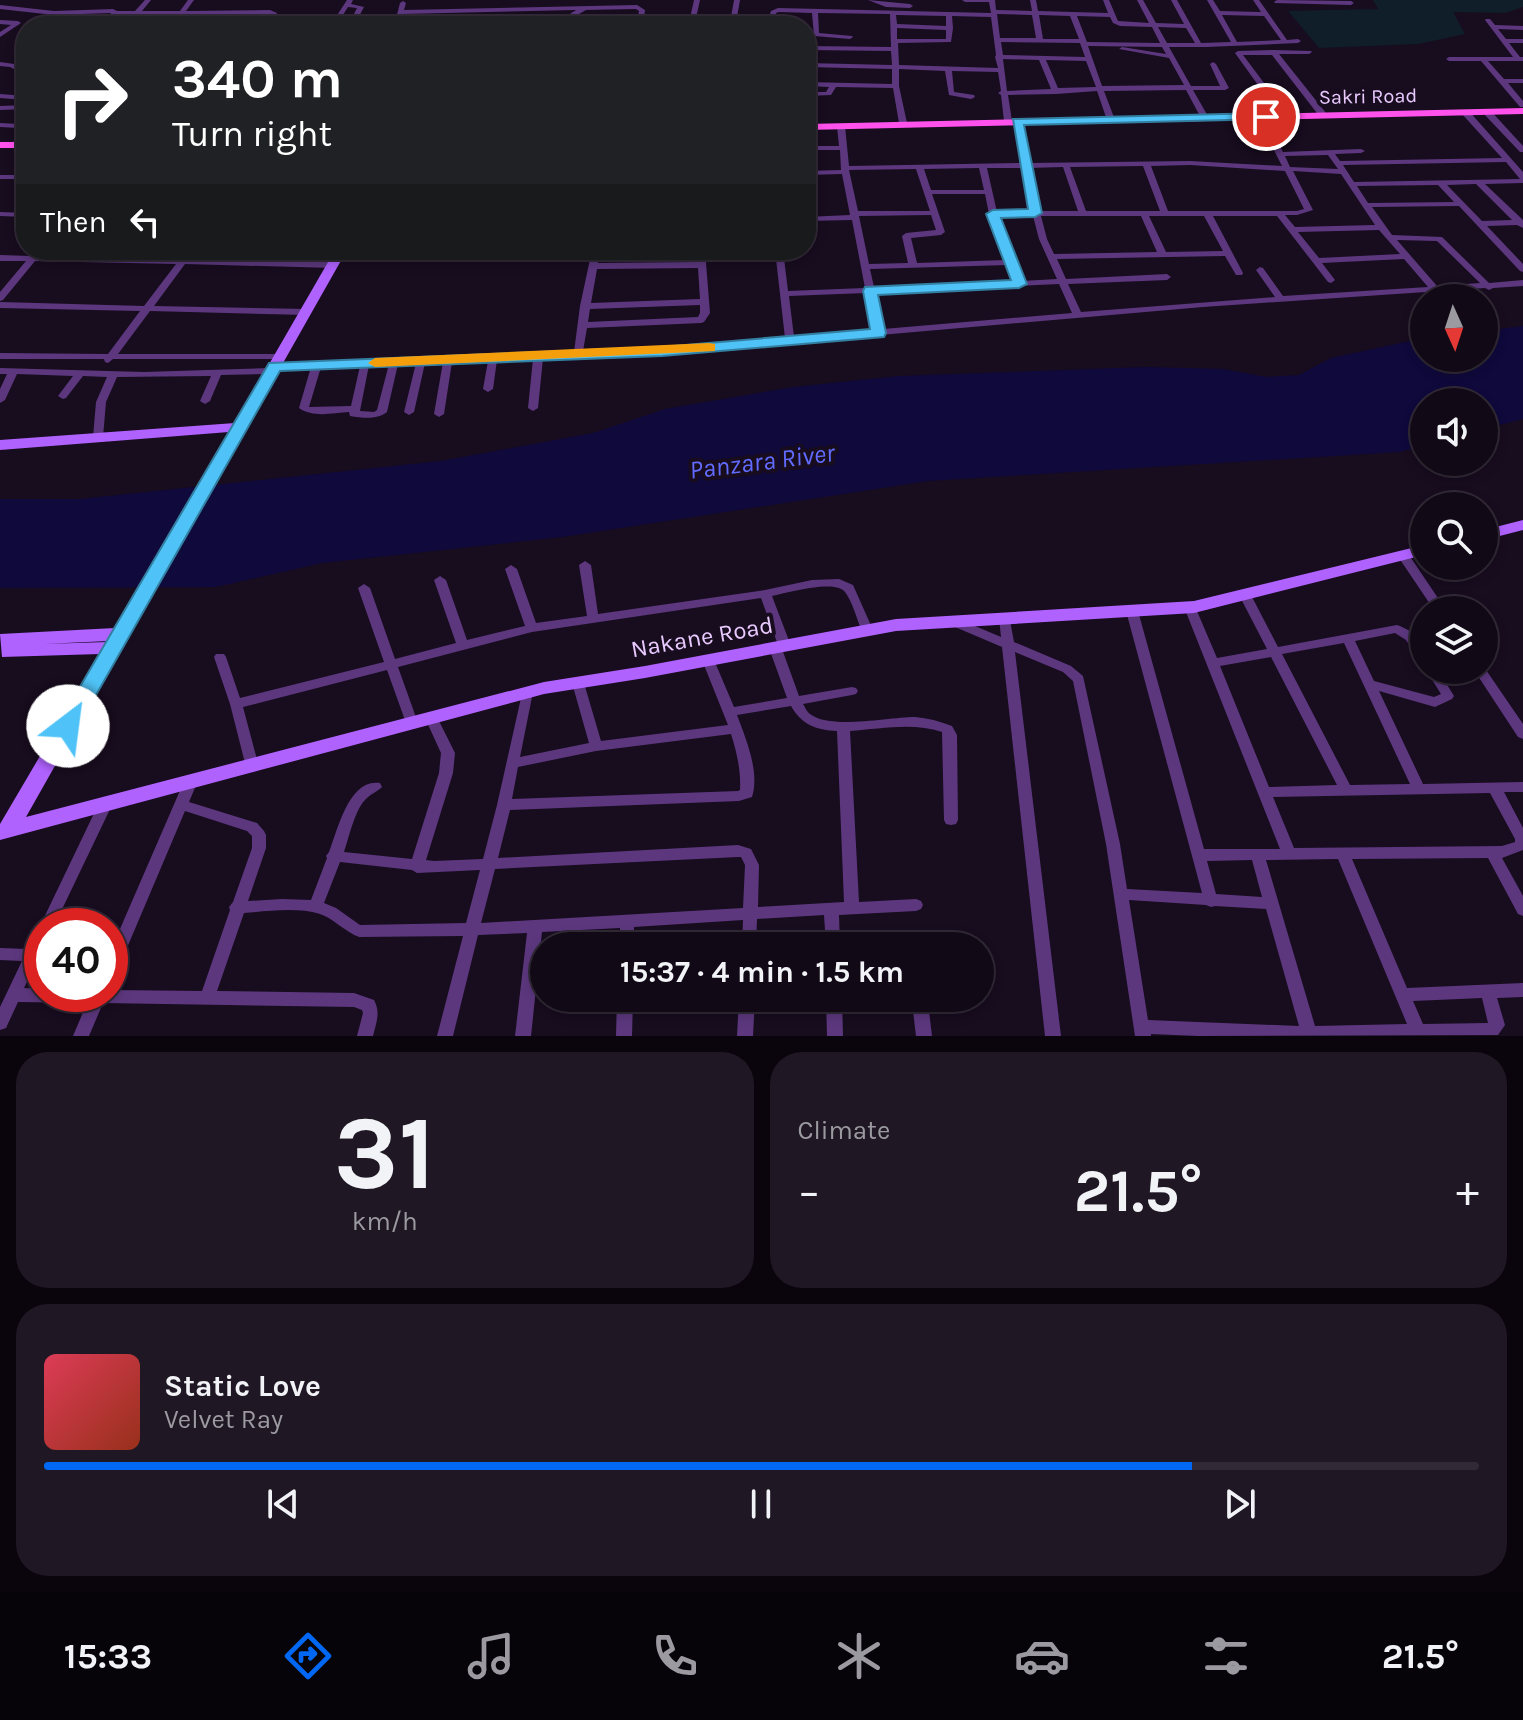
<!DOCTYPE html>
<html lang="en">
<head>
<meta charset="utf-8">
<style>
  body { margin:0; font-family:Karla,sans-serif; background:#1f1724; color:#f1f3f6; height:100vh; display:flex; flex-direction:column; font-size:30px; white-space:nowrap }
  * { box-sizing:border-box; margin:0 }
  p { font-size:26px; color:#9c9aa1 }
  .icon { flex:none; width:44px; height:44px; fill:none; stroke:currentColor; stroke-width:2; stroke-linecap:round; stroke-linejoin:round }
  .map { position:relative; height:1036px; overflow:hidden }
  .sheet { display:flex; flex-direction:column; gap:16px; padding:16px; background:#0a050d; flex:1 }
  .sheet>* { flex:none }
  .banner { position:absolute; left:16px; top:16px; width:800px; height:244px; border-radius:32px; box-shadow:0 4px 12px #0003,0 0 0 2px #312a36; background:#202124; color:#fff; overflow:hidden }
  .needle { width:52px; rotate:177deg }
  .controls { position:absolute; left:1410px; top:284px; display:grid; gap:16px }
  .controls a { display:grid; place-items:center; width:88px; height:88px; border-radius:50%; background:#120917; box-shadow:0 4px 12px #0003,0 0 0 2px #312a36; font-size:40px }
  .speed { position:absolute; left:24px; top:908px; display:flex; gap:16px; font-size:40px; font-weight:700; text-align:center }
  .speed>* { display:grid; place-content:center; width:104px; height:104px; border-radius:50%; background:#120917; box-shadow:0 4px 12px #0003,0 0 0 2px #312a36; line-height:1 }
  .speed .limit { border:12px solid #d22; background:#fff; color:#111 }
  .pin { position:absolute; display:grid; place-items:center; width:68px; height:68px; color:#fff; margin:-34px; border:4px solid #fff; border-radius:50%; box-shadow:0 2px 8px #0007 }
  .me { position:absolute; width:88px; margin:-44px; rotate:30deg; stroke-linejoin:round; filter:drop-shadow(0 0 6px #0008) }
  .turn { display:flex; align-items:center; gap:28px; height:168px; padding:0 24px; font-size:36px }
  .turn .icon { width:104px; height:104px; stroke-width:2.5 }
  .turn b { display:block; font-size:56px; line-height:68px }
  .then { display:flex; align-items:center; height:76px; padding:0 24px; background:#0003; gap:16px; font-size:30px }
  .big { font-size:60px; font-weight:700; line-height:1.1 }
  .sheet .card { flex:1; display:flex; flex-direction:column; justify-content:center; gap:12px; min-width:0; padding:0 28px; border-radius:32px; background:#1f1724 }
  .sheet .dial { align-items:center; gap:0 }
  .dial b { font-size:104px; line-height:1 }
  .song { display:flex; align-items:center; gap:24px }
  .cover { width:96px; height:96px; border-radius:12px; background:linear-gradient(135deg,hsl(350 70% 55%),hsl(10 70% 35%)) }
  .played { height:8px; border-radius:4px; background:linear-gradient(90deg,#0068f5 80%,#312a36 80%) }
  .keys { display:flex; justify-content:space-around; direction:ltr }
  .heat { display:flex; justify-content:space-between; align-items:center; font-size:44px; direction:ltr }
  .sheet .tiles { flex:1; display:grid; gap:16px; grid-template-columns:1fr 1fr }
  .card:last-child { grid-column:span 2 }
  .trip { position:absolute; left:530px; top:932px; width:464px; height:80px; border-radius:40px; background:#120917; box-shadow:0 4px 12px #0003,0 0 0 2px #312a36; font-weight:700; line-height:80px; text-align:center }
  .menu { display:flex; height:128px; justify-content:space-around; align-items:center; background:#070409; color:#9c9aa1 }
  .menu .icon { width:56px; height:56px }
  .menu .active { color:#0068f5 }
  .menu b { font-size:36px; color:#f1f3f6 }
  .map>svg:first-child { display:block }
</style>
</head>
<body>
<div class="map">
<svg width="1523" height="1036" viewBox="0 0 1523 1036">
  <rect width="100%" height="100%" fill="#180c1f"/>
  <!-- green -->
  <path fill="#0f1e29" d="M1373 0H1523V7L1505 13 1453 12 1465 34 1419 44 1319 48 1288 11 1378 9Z"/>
  <!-- water -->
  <path fill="#0f093c" d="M1523 326V419L1484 429V402H1424V446L1399 452 928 481 562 537 322 563 216 587 0 588V499H80L441 461 593 433 665 409 793 387 899 376 1146 367 1223 369 1267 377 1299 375 1331 358 1424 338V358H1484V331Z"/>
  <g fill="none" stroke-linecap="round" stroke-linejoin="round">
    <!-- street -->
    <path fill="#5c377e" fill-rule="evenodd" d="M145 0H151L142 11H180L188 0H194L186 11 270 10 277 13 274 26H268L270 14H183L174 26H168L177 14 117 15 107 26H100L111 13 54 15 0 9V5L54 11 113 9 117 11H135Z
      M347 0H353L351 4 364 7 354 26H348L357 8 348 7 336 26H330Z
      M694 0H700L696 18 731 17 734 0H740L737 17H769L771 11 778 8 991 13 989 2H965L962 0H995L996 10 1032 11 1030 0H1036L1038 11 1108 13 1103 0H1109L1118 21 1149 23 1137 0H1143L1156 23 1184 24 1171 0H1177L1201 43 1231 42 1207 0H1213L1220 11 1261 12 1253 0H1259L1287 40 1298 39 1301 41 1298 43 1207 47H1169L1191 86H1220L1210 64 1213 62 1216 64 1229 88 1225 90H1193L1209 118 1205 120 1201 118 1186 90 1104 91 1115 120 1111 122 1107 120 1097 91 1056 94 1008 95 1012 121 1008 123 1004 121 1001 95 998 93 1001 91 998 72 952 71 954 92 974 95 975 97 971 99 949 95 945 71 899 69V86L907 123 903 125 899 123 893 88 836 87 831 95 806 96V92H826L829 87 806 86V82L892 84V69L806 67V63L892 65 891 51 806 50V46L891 47 890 14 818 13 819 33 852 36 853 37 850 39 814 36 812 13 779 12 776 13 774 26H768L769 21H737L733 25 731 24 730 21H696L692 25 689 22H643L642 26H636L639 11 636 9 586 10 560 25 425 26 428 24 559 21 576 10 403 14 400 26H394L400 3 403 1 406 3 404 10 637 5 645 10 644 18H690ZM997 14 1032 15 1036 38H1000ZM896 15 946 16V26L897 24ZM1039 15 1070 16 1079 39H1043ZM1222 15 1264 16 1281 40 1237 42ZM952 16 991 17 996 55 995 57 998 68 899 65 898 43 951 42 953 28ZM1077 16 1110 17 1113 23 1120 26 1152 27 1160 43 1087 42ZM1158 27 1186 28 1195 43H1167ZM897 28 946 30V39H897ZM1001 42 1080 43 1085 57 1003 55ZM1088 46 1162 47 1166 54 1122 47 1119 49 1169 58 1184 85 1102 86ZM1003 59 1039 60 1051 89 1007 91ZM1046 60 1086 61 1096 87 1058 88Z
      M868 0 910 4 913 6 910 8 886 7Z
      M1277 0 1351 1 1354 3 1351 5 1275 3 1274 2Z
      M1486 19H1490L1495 25 1523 26V30L1498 29 1506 39H1523V43H1509L1520 57H1523V61H1488L1504 79H1523V83H1508L1523 101V107H1520L1481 61H1449L1446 59 1449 57H1513L1485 20Z
      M0 20 18 21 21 23 0 37V32L11 25 0 24Z
      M1274 50 1311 51 1312 52 1309 54H1279L1326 113V117H1320L1272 55H1243L1283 108 1276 110 1235 53 1238 51Z
      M0 62 14 64 26 70V75L10 67 0 66Z
      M0 94 26 96V100L0 98Z
      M26 105V109L0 110V106Z
      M1483 109H1489L1523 146V152H1520L1483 113Z
      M1462 110H1468L1523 172V183L1485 184 1523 220V228L1517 225 1487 226 1523 264V272L1520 271 1459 206 1372 207 1392 235 1442 237 1489 283 1523 280V286L1493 288 1489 290 1485 288 1203 307 662 354 543 358 538 408 533 411 528 408 533 359 497 360 493 389 488 392 483 389 488 361 452 362 444 414 439 417 434 414 443 362 425 363 414 412 409 415 404 412 416 363 398 364 387 412C377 420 363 418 350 416L349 412C333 413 313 418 299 408L311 367 275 369 277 371 272 374 221 375 210 401 205 404 200 401 211 376 117 377 106 402 103 437 98 440 93 437 96 402 107 377 83 376 66 398 63 399 58 396 73 376 17 374 5 400 0 403V389L7 374H0V368L144 372 271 368 269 366 274 363 574 352 580 306 592 250H600L598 263 697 262V250H705L710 313 704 322 701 323 587 328 583 351 662 348 785 338 775 250H783L788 291 865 288 852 220 806 221V217L850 215 842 174 806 175V171L841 170 840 150H806V146H839L837 126 841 124 845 126 849 166 1021 163 1013 121 1017 119 1021 121 1028 163 1190 161 1282 166 1257 117 1261 115 1265 117 1283 152 1361 149 1365 151 1361 153 1335 154 1340 161 1502 158 1462 114ZM1328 155 1338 169 1290 167 1285 156ZM1506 162 1520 179 1354 182 1343 165ZM1190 165 1285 171 1304 209 1297 211H1168L1151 166ZM1143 166 1160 211H1086L1070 167ZM1063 167 1078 211H1040L1029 168ZM979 168 984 190H931L924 169ZM987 168H1022L1032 211 997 212ZM916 169 930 211H858L849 170ZM1293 171 1341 174 1375 225 1295 227 1285 215H1297L1313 210ZM1476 184 1512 220 1482 221 1447 185ZM1438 185 1454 202 1368 203 1357 186ZM932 194H985L989 214 1006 260 917 263 911 238 941 235 945 232ZM931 215 936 230 906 233 902 236 908 263 869 264 859 216ZM998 216H1033L1039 239 1057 279 1022 281ZM1041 216H1141L1157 252 1054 254 1047 239ZM1149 216H1204L1223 251 1166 252ZM1213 216H1277L1328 282 1331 283 1335 280 1322 263 1404 259 1428 287 1283 296 1263 268 1260 267 1256 270 1275 297 1081 312 1068 284 1167 280 1171 277 1167 274 1066 279 1057 259 1225 256 1236 275H1242L1243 273ZM1379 230 1400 254 1319 258 1298 232ZM1397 240 1437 241 1480 283 1437 286ZM1007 265 1014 281 874 287 870 269ZM698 268 700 299 591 303 597 269ZM1059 284 1072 313 883 329 875 293ZM866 293 874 330 794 337 789 296ZM700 305V313L698 317 588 322 590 309ZM389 364 377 410 374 412 360 411 369 365ZM360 366 351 406 309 407 321 367Z
      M0 123 18 124 22 126 18 128 0 127Z
      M23 132H26V138L18 147H12V143Z
      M0 175H26V179H0Z
      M0 212 26 213V217L0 216Z
      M35 250H44L39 256 180 259 187 250H195L188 259 333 262 337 265 333 268 185 264 154 306 307 309 312 312 307 315 150 311 118 354H280L283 355 285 357 283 359H113L108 363 105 362 104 359H0V353L108 354 140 311 0 308V302L144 306 176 264 35 261 3 300 0 301V292L26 261H0V255L30 256Z
      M1403 551 1407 552 1446 610H1434L1397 555Z
      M585 561 591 565 598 614 765 590 812 580 839 579 853 585 873 630 871 633H863C857 621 853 602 845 592 835 579 787 593 772 596L791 646 789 649H782L799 696 852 687 856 688 858 691 856 694 852 695 803 704C805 707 807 712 810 714 830 730 889 717 915 717 928 718 939 721 952 726L957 735 958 820 956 824 951 825 946 824 944 820 942 732C913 722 880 729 850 731L859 902 916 899 921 901 923 905 921 909 916 911 839 915 840 946H826L824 915 757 919 756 946H742L743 920 634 927V946H620V928L542 932 531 1036H515L527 933 478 935 453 1036H437L463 936 359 937C345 932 333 918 320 914 297 907 269 911 244 913L217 991 354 993 374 1000C381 1013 376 1023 373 1036H357L363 1013 362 1010 354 1007 103 1003 89 1036H73L87 1003 18 1002 6 1028 0 1030V1007L22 961 0 960V948L28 949 37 931 41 929 40 926 100 801 105 800 110 801 112 805 54 926H42V951L24 988 42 989V994H110V990L202 991 230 910 229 907 233 902 252 848V836L247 831 185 811 118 969 115 974 110 975V952L185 779 190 778 195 779 197 783 189 802 257 823 264 831 266 835V848L248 901 282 899 311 900 327 858 326 856 329 852C338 829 349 778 380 783L382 787C377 792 370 794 365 800 355 810 349 837 344 852L412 859 439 773 441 753 425 718 426 715H436L455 753 453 773 426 860 434 861 483 859 497 805 523 689H531L533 692 520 757 589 743 572 683 574 680H582L584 683 601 741 728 725 702 660 704 657H712L714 660 734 707 787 698 769 648 771 645H778L761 598 532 632 398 667 418 723 417 726H407L406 723 387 670 243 707 259 767 257 771 252 772 247 771 230 704 214 657 216 654H224L226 657 240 698 384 662 358 588 364 584 370 588 395 659 456 643 434 580 440 576 446 580 467 640 525 626 505 569 511 565 517 569 536 623 587 616 579 565ZM791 706C802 725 816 730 837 731L844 902 758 907 759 865 751 849 738 845 498 858 510 810 739 801 752 797C760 772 746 739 737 715ZM731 734C737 753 741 771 740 790L738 791 512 799 518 767 596 751ZM738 857H741L745 865 743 908 481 923 495 869ZM340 862 412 870 417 873 480 870 466 923 360 925 336 908 324 903Z
      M1245 591 1251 595 1278 647 1397 625C1416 632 1424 641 1424 661L1420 660 1406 640 1395 633 1355 641 1374 681 1434 697 1441 694 1426 670H1438L1454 696 1452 699 1435 707 1379 691 1423 784 1523 782V792H1504L1523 828V850L1502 858 1523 896V916L1518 914 1488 858 1352 859 1407 988 1523 983V997L1497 998 1505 1025 1498 1035 1198 1036 1151 1034V1036H1135L1106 844 1073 681 1063 672 1015 652 1061 1036H1045L1002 647 948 624 946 621 948 618H956L1001 637 999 618 1001 615H1009L1014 642 1071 666 1083 676 1120 844 1127 889 1202 893 1126 611 1132 607 1138 611 1204 849H1280L1184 607 1190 603 1194 604 1217 658 1267 649 1239 595ZM1344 643 1410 784 1350 785 1282 654ZM1271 657 1337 785 1269 787 1220 666ZM1490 793 1515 839V842L1502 846 1294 848 1273 797ZM1338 859 1407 1024 1315 1026 1266 860ZM1252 860 1262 897 1216 894 1207 861ZM1129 900 1206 905 1211 907 1215 906 1266 909 1299 1026 1148 1020ZM1482 998 1488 1023 1423 1024 1413 1001Z
      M1484 667 1523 724V739L1518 737 1474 670H1484Z
      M617 998H633L632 1036H616Z
      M739 998H755L753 1036H737Z
      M826 998H842L843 1036H827Z
      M914 998H926L928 1002 932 1036H916L912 1002Z"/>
    <!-- secondary -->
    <path fill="#b062ff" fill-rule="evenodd" d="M335 250H347L26 817 544 682 645 666 896 619 1194 601 1424 545V555L1194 613 896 631 645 678 544 694 0 840V824L100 654 2 657 0 634 115 628 229 432 0 450V440L235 423ZM108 641 107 642 44 644Z
      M1523 520V530L1484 540V530Z"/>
    <!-- primary -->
    <path fill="#ff52ed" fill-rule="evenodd" d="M1523 108V114L806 130V124Z
      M0 142H26V148H0Z"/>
  </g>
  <!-- route -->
  <path fill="#4fc3f7" stroke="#337fa1" stroke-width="2" d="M1266 113 1270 114V119L1024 125 1042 213 1035 217 1001 218 1027 284 1019 288 878 295 886 333 884 337 662 356 280 371 75 732H60L57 726 269 363 662 347 870 329 863 291 865 287 1011 280 986 214 993 210 1028 209 1013 119Z"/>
  <!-- slow -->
  <path fill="#f59e0b" d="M709 343 715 344V351L375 367 368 363 375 358Z"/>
  <g text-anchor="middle" stroke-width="8" stroke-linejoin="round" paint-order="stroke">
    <!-- far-street labels -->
    <g font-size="20" fill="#e9caff" stroke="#180c1f">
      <text transform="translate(1368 96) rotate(-1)" y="7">Sakri Road</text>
    </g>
    <!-- street labels -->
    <g font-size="24" fill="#e9caff" stroke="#180c1f">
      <text transform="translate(702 637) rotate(-10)" y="8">Nakane Road</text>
    </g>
    <!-- water labels -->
    <g font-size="26" font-style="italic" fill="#616bff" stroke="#180c1f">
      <text transform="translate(762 461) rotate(-7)" y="9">Panzara River</text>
    </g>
  </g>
</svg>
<div class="controls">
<a><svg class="needle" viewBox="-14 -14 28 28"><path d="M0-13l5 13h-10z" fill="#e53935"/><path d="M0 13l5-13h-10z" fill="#9c9aa1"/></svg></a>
<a><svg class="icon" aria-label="sound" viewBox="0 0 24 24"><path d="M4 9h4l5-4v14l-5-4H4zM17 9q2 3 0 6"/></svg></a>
<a><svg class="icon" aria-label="search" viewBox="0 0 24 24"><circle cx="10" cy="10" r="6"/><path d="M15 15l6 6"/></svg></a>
<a><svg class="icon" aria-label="layers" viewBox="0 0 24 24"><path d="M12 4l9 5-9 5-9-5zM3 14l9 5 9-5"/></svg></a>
</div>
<div class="speed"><div class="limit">40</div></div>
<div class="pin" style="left:1266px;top:117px;background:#d93025"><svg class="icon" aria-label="arrive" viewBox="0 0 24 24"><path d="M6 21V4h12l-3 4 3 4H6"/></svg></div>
<svg class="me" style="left:68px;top:726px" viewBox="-20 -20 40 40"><circle r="19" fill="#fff"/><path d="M0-13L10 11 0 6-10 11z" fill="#4fc3f7"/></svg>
<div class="trip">15:37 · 4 min · 1.5 km</div>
<div class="banner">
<div class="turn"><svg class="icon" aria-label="right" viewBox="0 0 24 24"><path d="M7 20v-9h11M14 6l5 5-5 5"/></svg><div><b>340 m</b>Turn right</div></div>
<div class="then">Then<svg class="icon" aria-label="left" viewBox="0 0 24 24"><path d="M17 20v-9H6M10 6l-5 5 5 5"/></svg></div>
</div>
</div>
<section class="sheet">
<div class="tiles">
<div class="card dial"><b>31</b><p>km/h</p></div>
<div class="card"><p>Climate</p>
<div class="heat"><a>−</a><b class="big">21.5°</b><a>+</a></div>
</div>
<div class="card">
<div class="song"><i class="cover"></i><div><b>Static Love</b><p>Velvet Ray</p></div></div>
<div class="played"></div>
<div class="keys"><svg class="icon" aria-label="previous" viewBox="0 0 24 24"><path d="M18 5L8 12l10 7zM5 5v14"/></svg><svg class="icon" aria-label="pause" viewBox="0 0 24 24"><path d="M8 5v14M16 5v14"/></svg><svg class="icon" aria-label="next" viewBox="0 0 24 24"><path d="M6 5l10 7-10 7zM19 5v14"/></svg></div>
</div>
</div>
</section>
<nav class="menu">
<b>15:33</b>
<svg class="icon active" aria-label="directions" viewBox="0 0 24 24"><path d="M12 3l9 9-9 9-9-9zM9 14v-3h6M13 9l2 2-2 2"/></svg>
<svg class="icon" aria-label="music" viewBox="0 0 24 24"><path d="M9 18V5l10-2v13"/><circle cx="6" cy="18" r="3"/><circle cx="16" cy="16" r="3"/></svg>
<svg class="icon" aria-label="phone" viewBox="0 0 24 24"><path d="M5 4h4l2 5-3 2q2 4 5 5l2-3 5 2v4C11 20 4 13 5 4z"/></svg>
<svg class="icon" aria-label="climate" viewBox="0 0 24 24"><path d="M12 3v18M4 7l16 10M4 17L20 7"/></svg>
<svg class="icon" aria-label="car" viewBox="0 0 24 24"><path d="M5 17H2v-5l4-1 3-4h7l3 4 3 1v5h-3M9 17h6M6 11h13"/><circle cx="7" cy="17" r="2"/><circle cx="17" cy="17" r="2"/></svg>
<svg class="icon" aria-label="filters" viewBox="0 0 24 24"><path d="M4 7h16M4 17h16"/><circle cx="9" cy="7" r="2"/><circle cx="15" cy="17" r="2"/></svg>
<b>21.5°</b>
</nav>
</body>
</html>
